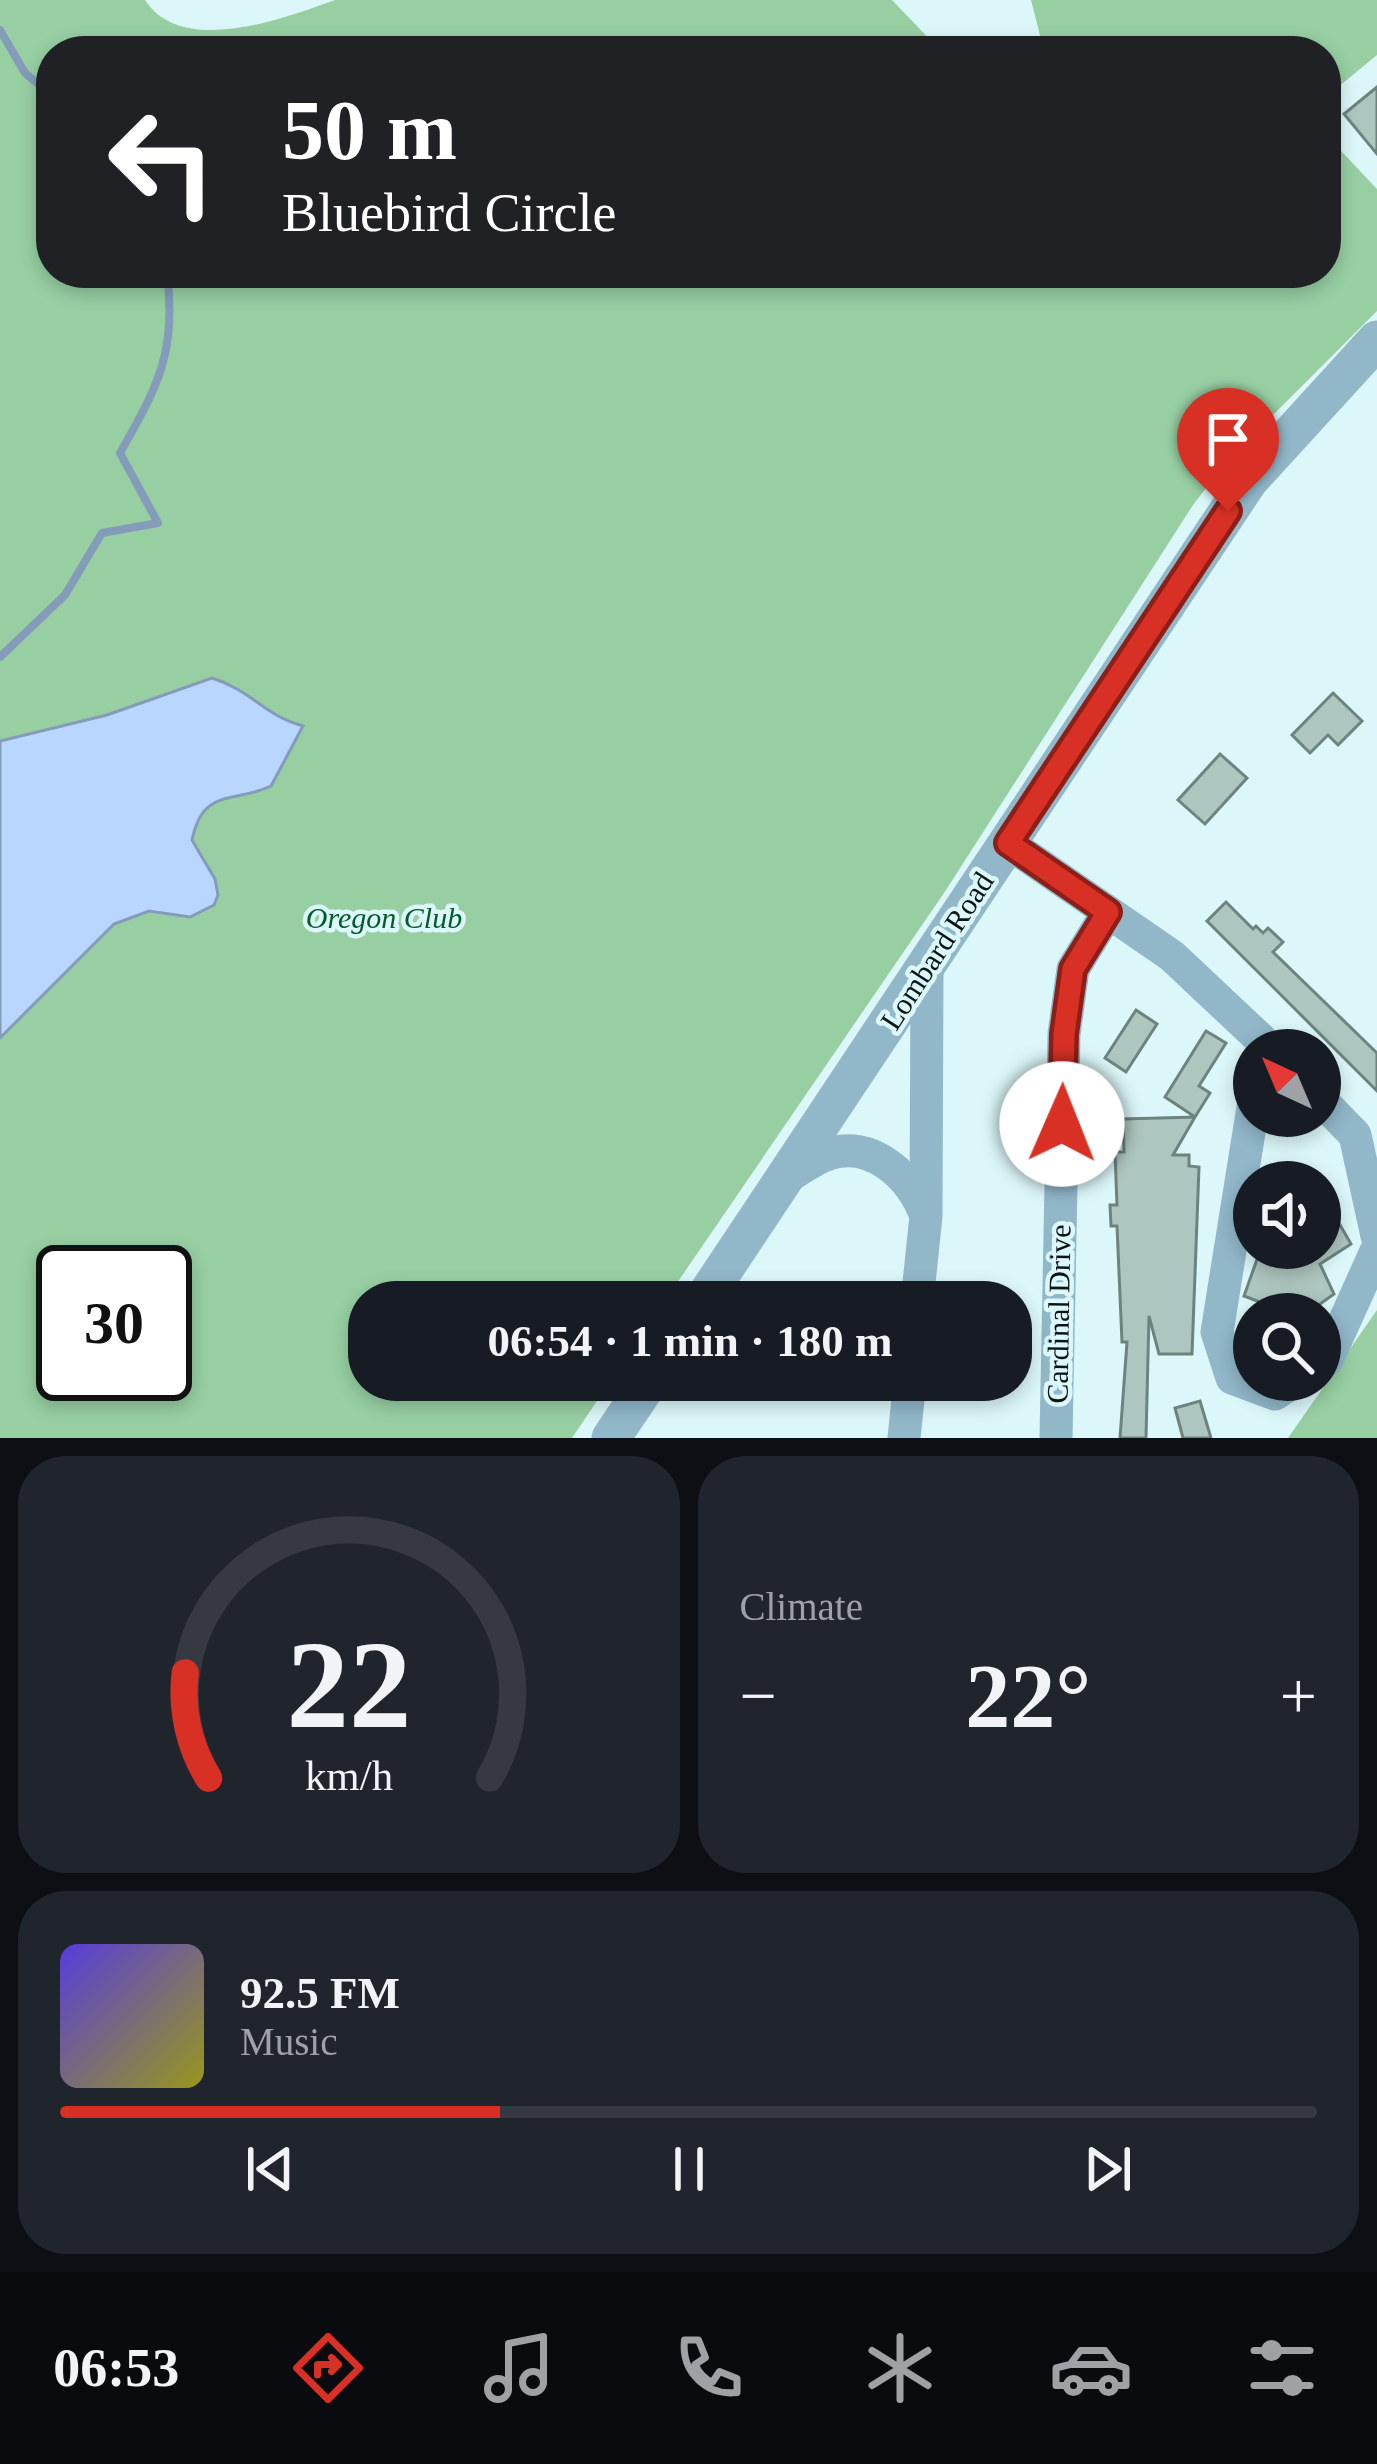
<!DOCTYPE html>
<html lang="en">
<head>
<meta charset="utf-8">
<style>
  body { margin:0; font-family:Georgia,serif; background:#20242c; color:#f1f3f6; height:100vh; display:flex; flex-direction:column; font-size:45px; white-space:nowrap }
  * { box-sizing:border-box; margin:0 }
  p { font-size:39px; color:#9ea1a6 }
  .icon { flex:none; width:66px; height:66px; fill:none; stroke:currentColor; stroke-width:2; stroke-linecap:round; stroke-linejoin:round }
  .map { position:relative; height:1438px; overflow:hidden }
  .panel { display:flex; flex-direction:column; gap:18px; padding:18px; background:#0d0f14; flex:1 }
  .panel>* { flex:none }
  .banner { position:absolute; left:36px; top:36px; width:1305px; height:252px; border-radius:48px; box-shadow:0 6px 18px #0003; background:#202124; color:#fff; overflow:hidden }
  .needle { width:78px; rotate:316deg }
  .buttons { position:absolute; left:1233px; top:1029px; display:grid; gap:24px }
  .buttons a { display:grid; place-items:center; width:108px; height:108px; border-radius:50%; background:#171b24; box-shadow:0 6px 18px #0003; font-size:60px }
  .speed { position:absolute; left:36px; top:1245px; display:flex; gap:24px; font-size:60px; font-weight:700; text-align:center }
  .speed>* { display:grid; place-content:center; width:156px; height:156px; border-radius:50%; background:#171b24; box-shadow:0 6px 18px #0003; line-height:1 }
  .speed .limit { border:6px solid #111; border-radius:18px; background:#fff; color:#111 }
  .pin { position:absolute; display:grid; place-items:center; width:102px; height:102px; color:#fff; margin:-123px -51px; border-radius:50% 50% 50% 0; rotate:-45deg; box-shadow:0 0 12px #0007 }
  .pin .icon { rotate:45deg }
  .me { position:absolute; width:132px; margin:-66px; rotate:1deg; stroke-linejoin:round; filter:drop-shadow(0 0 9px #0008) }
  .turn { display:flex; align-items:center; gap:42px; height:252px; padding:0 48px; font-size:54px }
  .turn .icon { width:156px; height:156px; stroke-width:2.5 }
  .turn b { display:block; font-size:84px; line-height:102px }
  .big { font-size:90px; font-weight:600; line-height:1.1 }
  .panel .widget { flex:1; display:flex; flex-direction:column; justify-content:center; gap:18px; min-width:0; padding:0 42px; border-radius:48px; background:#20242c }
  .panel .dial { align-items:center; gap:0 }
  .dial svg { height:312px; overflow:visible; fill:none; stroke:#363941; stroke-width:7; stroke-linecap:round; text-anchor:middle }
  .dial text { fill:#f1f3f6; stroke:none }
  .song { display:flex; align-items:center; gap:36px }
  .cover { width:144px; height:144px; border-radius:18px; background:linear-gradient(135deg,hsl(250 70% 55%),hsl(60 70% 35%)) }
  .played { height:12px; border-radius:6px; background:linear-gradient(90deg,#d93025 35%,#363941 35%) }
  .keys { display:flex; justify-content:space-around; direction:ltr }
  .heat { display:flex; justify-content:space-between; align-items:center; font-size:66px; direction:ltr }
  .panel .tiles { flex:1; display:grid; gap:18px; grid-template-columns:1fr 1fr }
  .widget:last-child { grid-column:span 2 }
  .trip { position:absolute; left:348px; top:1281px; width:684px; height:120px; border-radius:48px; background:#171b24; box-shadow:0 6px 18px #0003; font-weight:600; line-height:120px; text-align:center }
  .dock { display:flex; height:192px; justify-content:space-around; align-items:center; background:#090b0e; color:#9ea1a6 }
  .dock .icon { width:84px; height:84px }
  .dock .selected { color:#d93025 }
  .dock b { font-size:54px; color:#f1f3f6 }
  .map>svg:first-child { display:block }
</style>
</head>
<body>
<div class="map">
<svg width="1377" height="1438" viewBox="0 0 1377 1438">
  <rect width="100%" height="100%" fill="#dcf7f9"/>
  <!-- green -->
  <path fill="#97cfa3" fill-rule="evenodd" d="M0 0H145C182 57 282 19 335 0H892L941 51H51V273H1326V135L1377 189V311L1226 462 1193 505 946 890 664 1302H369V1380H611L572 1438H0ZM63 1272H165V1374H63Z
    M1031 0H1377V55L1326 97V51H1044Z
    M1377 1310V1438H1288Z"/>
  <!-- water -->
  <path fill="#b8d6ff" stroke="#849cb9" stroke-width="3" d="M212 678C253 691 263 715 303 726L271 786C233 804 203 787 192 840L215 879 218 895 214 905 190 917 149 911 114 924 0 1038V741L107 715Z"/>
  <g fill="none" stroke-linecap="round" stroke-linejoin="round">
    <!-- stream -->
    <path stroke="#849cb9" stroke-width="8" d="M0 30 25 73 51 95
      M0 657 65 595 102 533 158 523 120 453C158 386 177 352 167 273"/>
  </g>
  <!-- building -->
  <path fill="#aec6c0" stroke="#6d847e" stroke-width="3" d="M1377 87V154L1344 114Z
    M1333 693 1362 721 1338 745 1328 735 1310 753 1292 735Z
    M1220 754 1247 778 1205 824 1178 800Z
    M1226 902 1253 929 1256 926 1263 933 1268 928 1283 942 1273 952 1377 1053V1091L1207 921Z
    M1136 1010 1157 1024 1126 1072 1105 1058Z
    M1206 1031 1226 1043 1199 1086 1210 1093 1195 1117 1165 1097Z
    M1195 1117 1173 1155H1189V1166L1199 1167 1192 1354H1159L1149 1316 1146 1438H1120L1127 1342H1122L1117 1226H1111L1110 1205H1117L1115 1152H1124L1123 1119Z
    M1320 1190 1351 1244 1320 1264 1334 1294 1306 1314H1291L1244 1296 1261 1248H1320Z
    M1200 1401 1211 1438H1183L1175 1408Z"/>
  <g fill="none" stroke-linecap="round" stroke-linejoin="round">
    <!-- minor -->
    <path stroke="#91b7c9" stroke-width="33" d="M1008 843 1172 956 1272 1050
      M1320 1099 1355 1135 1377 1236
      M1254 1101 1217 1332 1232 1378 1275 1394 1296 1380
      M786 1178C800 1170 814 1158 829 1154 870 1140 908 1174 923 1209
      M917 1302 926 1216 927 969
      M1320 1364 1327 1360 1377 1249
      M904 1438 910 1380
      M1056 1438 1064 1034 1073 969 1108 912"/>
    <!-- tertiary -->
    <path stroke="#91b7c9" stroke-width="39" d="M702 1302 1249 480 1377 340
      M611 1438 650 1380"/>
  </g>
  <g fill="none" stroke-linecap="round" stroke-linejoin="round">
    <defs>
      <path id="route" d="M1062 1124 1064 1034 1073 969 1108 912 1008 843 1228 511"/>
    </defs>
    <!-- route casing -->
    <use href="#route" stroke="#8d1f18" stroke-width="30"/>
    <!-- route -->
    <use href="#route" stroke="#d93025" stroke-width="21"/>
  </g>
  <g text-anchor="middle" stroke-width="9" stroke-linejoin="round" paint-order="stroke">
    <!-- park labels -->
    <g font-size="30" font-style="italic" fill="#025b28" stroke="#dcf7f9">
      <text x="384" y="928">Oregon Club</text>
    </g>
    <!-- street labels -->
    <g font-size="30" fill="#0c1516" stroke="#dcf7f9">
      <text transform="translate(937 951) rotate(-57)" y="10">Lombard Road</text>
      <text transform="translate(1059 1314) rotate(-89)" y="10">Cardinal Drive</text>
    </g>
  </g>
</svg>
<div class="buttons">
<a><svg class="needle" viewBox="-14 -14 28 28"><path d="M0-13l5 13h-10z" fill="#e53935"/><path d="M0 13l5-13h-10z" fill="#9ea1a6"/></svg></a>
<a><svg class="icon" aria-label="sound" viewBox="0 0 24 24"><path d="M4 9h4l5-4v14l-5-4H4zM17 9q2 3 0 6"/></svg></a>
<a><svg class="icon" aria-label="search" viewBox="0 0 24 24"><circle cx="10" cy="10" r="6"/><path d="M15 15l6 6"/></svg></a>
</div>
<div class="speed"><div class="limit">30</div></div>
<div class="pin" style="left:1228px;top:511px;background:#d93025"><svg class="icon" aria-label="arrive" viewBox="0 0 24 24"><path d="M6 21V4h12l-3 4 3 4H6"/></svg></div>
<svg class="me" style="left:1062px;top:1124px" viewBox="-20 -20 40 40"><circle r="19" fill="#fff"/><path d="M0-13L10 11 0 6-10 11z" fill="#d93025"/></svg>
<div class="trip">06:54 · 1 min · 180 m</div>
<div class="banner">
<div class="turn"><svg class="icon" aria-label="left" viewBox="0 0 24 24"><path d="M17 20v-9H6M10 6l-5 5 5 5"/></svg><div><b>50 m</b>Bluebird Circle</div></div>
</div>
</div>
<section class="panel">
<div class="tiles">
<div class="widget dial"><svg viewBox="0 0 100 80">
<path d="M14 69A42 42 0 1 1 86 69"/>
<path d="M14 69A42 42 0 0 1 8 42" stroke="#d93025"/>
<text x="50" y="56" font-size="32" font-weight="700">22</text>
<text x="50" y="72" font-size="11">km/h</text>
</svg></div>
<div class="widget"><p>Climate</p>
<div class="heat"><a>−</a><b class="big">22°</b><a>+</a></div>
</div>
<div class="widget">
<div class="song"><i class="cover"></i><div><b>92.5 FM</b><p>Music</p></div></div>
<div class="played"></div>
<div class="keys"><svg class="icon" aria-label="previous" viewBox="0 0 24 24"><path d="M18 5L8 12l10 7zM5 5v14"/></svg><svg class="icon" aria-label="pause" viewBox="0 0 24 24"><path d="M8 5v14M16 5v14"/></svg><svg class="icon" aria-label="next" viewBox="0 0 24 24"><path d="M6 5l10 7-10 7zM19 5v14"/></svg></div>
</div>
</div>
</section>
<nav class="dock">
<b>06:53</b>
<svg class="icon selected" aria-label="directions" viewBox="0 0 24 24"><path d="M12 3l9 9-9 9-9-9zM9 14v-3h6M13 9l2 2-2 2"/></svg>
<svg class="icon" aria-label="music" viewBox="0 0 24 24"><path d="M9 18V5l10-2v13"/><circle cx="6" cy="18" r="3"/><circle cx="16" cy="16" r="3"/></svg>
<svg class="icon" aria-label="phone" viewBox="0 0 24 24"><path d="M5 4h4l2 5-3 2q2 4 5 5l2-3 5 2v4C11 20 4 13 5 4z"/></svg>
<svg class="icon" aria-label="climate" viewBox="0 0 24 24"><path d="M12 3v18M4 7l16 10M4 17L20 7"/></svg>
<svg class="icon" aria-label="car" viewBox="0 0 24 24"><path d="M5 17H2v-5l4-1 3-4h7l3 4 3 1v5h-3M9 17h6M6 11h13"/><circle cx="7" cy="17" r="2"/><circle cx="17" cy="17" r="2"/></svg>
<svg class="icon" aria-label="filters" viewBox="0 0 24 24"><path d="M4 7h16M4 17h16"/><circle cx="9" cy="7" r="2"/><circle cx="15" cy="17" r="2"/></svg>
</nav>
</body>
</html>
